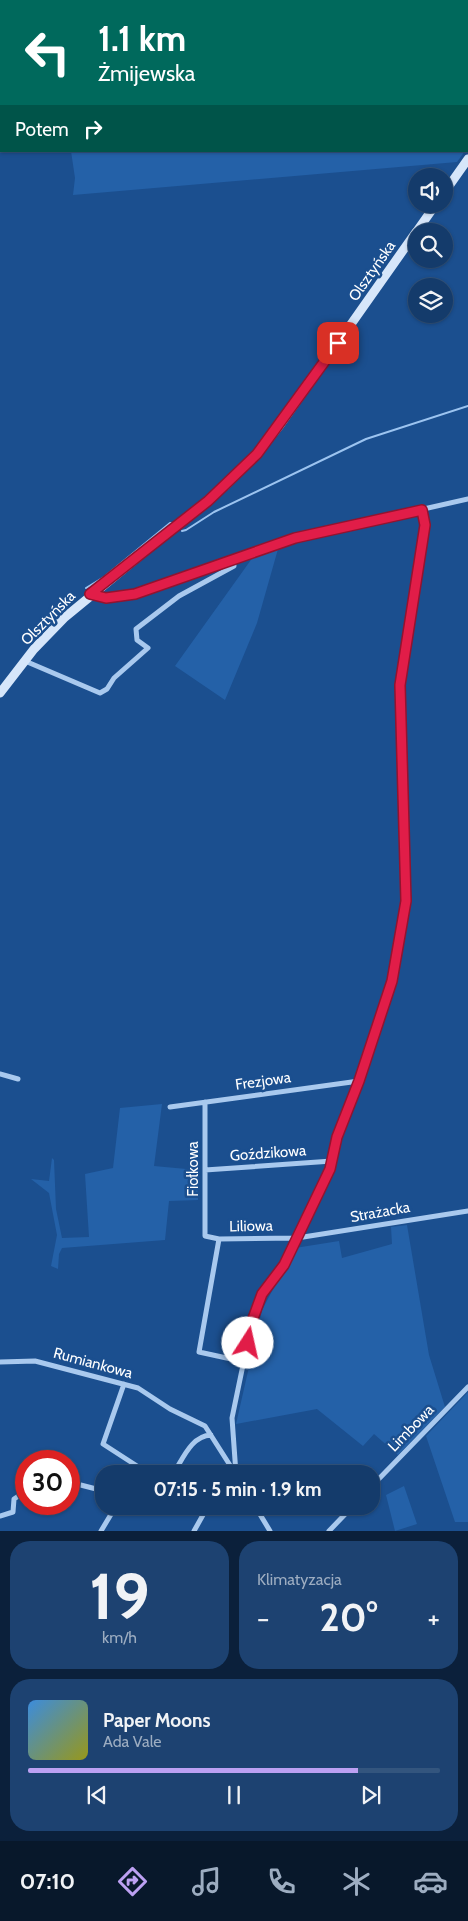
<!DOCTYPE html>
<html lang="pl">
<head>
<meta charset="utf-8">
<style>
  body { margin:0; font-family:Cabin,sans-serif; background:#1d4271; color:#f1f3f6; height:100vh; display:flex; flex-direction:column; font-size:19px; white-space:nowrap }
  * { box-sizing:border-box; margin:0 }
  p { font-size:16px; color:#9dadc1 }
  .icon { flex:none; width:28px; height:28px; fill:none; stroke:currentColor; stroke-width:2; stroke-linecap:round; stroke-linejoin:round }
  .map { position:relative; height:1531px; overflow:hidden }
  .drawer { display:flex; flex-direction:column; gap:10px; padding:10px; background:#0b203b; flex:1 }
  .drawer>* { flex:none }
  .hud { position:absolute; left:0px; top:0px; width:469px; height:152px; box-shadow:0 1px 4px #0004,0 0 0 1px #33557e; background:#00695c; color:#fff; overflow:hidden }
  .buttons { position:absolute; left:408px; top:168px; display:grid; gap:10px }
  .buttons a { display:grid; place-items:center; width:45px; height:45px; border-radius:50%; background:#143b6b; box-shadow:0 1px 4px #0004,0 0 0 1px #33557e; font-size:25px }
  .speed { position:absolute; left:15px; top:1450px; display:flex; gap:10px; font-size:25px; font-weight:700; text-align:center }
  .speed>* { display:grid; place-content:center; width:65px; height:65px; border-radius:50%; background:#143b6b; box-shadow:0 1px 4px #0004,0 0 0 1px #33557e; line-height:1 }
  .speed .limit { border:8px solid #d22; background:#fff; color:#111 }
  .pin { position:absolute; display:grid; place-items:center; width:42px; height:42px; color:#fff; margin:-21px; border-radius:10px; box-shadow:0 2px 8px #0006 }
  .me { position:absolute; width:55px; margin:-28px; rotate:10deg; stroke-linejoin:round; filter:drop-shadow(0 0 4px #0008) }
  .turn { display:flex; align-items:center; gap:18px; height:105px; padding:0 15px; font-size:22px }
  .turn .icon { width:65px; height:65px; stroke-width:2.5 }
  .turn b { display:block; font-size:35px; line-height:42px }
  .then { display:flex; align-items:center; height:48px; padding:0 15px; background:#0003; gap:10px; font-size:19px }
  .big { font-size:38px; font-weight:800; line-height:1.1 }
  .drawer .widget { flex:1; display:flex; flex-direction:column; justify-content:center; gap:8px; min-width:0; padding:0 18px; border-radius:20px; background:#1d4271 }
  .drawer .dial { align-items:center; gap:0 }
  .dial b { font-size:65px; line-height:1 }
  .song { display:flex; align-items:center; gap:15px }
  .cover { width:60px; height:60px; border-radius:8px; background:linear-gradient(135deg,hsl(210 70% 55%),hsl(60 70% 35%)) }
  .played { height:5px; border-radius:2px; background:linear-gradient(90deg,#bca0f2 80%,#33557e 80%) }
  .keys { display:flex; justify-content:space-around; direction:ltr }
  .heat { display:flex; justify-content:space-between; align-items:center; font-size:28px; direction:ltr }
  .drawer .tiles { flex:1; display:grid; gap:10px; grid-template-columns:1fr 1fr }
  .widget:last-child { grid-column:span 2 }
  .trip { position:absolute; left:95px; top:1465px; width:285px; height:50px; border-radius:20px; background:#143b6b; box-shadow:0 1px 4px #0004,0 0 0 1px #33557e; font-weight:800; line-height:50px; text-align:center }
  .tabs { display:flex; height:80px; justify-content:space-around; align-items:center; background:#08182b; color:#9dadc1 }
  .tabs .icon { width:35px; height:35px }
  .tabs .current { color:#bca0f2 }
  .tabs b { font-size:22px; color:#f1f3f6 }
  .map>svg:first-child { display:block }
</style>
</head>
<body>
<div class="map">
<svg width="468" height="1531" viewBox="0 0 468 1531">
  <rect width="100%" height="100%" fill="#1b4f8f"/>
  <!-- green -->
  <path fill="#2461a8" d="M46 0H468V147V1Z
    M71 151H465L457 162 73 195 75 178Z
    M278 549 257 623 225 700 175 666 253 557Z
    M162 1104 154 1166 197 1170 198 1200 169 1201 165 1240 62 1248 59 1254 58 1269 51 1266 57 1235 49 1193 31 1179 49 1181 52 1158 54 1160 56 1209 62 1238 89 1237 85 1174 113 1168 120 1108Z
    M407 1225 429 1355 445 1407 398 1455 374 1434 363 1446 317 1409 236 1424 262 1310 295 1248 339 1241 342 1258 392 1244 391 1227Z
    M468 1392V1522H455L426 1436Z
    M404 1486 417 1524 395 1531 386 1495Z"/>
  <g fill="none" stroke-linecap="round" stroke-linejoin="round">
    <!-- stream -->
    <path stroke="#9cc4f0" stroke-width="2" d="M182 531 186 530 214 512 366 439 468 406
      M86 588 104 577 170 523H175"/>
    <!-- street -->
    <path stroke="#a9c9ee" stroke-width="5" d="M91 595 106 598 135 594 295 538 468 499
      M25 661 100 693 107 689 114 678 148 648 137 640 136 629 179 596 234 566 233 558
      M0 1074 18 1079
      M205 1102V1236L219 1239 297 1238 468 1211
      M170 1107 359 1081
      M205 1170 332 1161
      M219 1239 199 1352 245 1362
      M0 1362 35 1361 138 1388 170 1409 205 1426 233 1470
      M124 1384 103 1444 137 1466 134 1474
      M173 1474C183 1459 191 1436 211 1435
      M236 1474 232 1418 254 1312 266 1287 283 1265 326 1179 337 1137 359 1081 391 981 406 901 400 685 425 525 422 510
      M69 1482 104 1491
      M371 1487 468 1387
      M151 1506H152
      M255 1506 270 1531
      M0 1516 13 1512 14 1499 26 1491
      M101 1531 116 1506
      M194 1531 208 1506
      M329 1531 353 1506"/>
    <!-- secondary -->
    <path stroke="#d6e6fa" stroke-width="9" d="M444 193 468 159
      M417 231 436 204
      M0 693 34 649 64 618 225 486 257 454 280 425 416 232"/>
  </g>
  <g fill="none" stroke-linecap="round" stroke-linejoin="round">
    <defs>
      <path id="route" d="M248 1343 251 1324 262 1294 284 1265 330 1169 337 1137 359 1081 392 981 406 901 400 685 425 525 422 510 295 538 135 594 106 598 90 594 208 501 257 454 338 343"/>
    </defs>
    <!-- route casing -->
    <use href="#route" stroke="#92132f" stroke-width="12"/>
    <!-- route -->
    <use href="#route" stroke="#e11d48" stroke-width="9"/>
  </g>
  <g text-anchor="middle" stroke-width="5" stroke-linejoin="round" paint-order="stroke">
    <!-- street labels -->
    <g font-size="15" fill="#fff" stroke="#1b4f8f">
      <text transform="translate(372 271) rotate(-55)" y="5">Olsztyńska</text>
      <text transform="translate(48 618) rotate(-45)" y="5">Olsztyńska</text>
      <text transform="translate(263 1081) rotate(-8)" y="5">Frezjowa</text>
      <text transform="translate(268 1153) rotate(-4)" y="5">Goździkowa</text>
      <text transform="translate(193 1169) rotate(-90)" y="5">Fiołkowa</text>
      <text transform="translate(380 1212) rotate(-10)" y="5">Strażacka</text>
      <text transform="translate(251 1226) rotate(-1)" y="5">Liliowa</text>
      <text transform="translate(93 1363) rotate(15)" y="5">Rumiankowa</text>
      <text transform="translate(411 1428) rotate(-46)" y="5">Limbowa</text>
    </g>
  </g>
</svg>
<div class="buttons">
<a><svg class="icon" aria-label="sound" viewBox="0 0 24 24"><path d="M4 9h4l5-4v14l-5-4H4zM17 9q2 3 0 6"/></svg></a>
<a><svg class="icon" aria-label="search" viewBox="0 0 24 24"><circle cx="10" cy="10" r="6"/><path d="M15 15l6 6"/></svg></a>
<a><svg class="icon" aria-label="layers" viewBox="0 0 24 24"><path d="M12 4l9 5-9 5-9-5zM3 14l9 5 9-5"/></svg></a>
</div>
<div class="speed"><div class="limit">30</div></div>
<div class="pin" style="left:338px;top:343px;background:#d93025"><svg class="icon" aria-label="arrive" viewBox="0 0 24 24"><path d="M6 21V4h12l-3 4 3 4H6"/></svg></div>
<svg class="me" style="left:248px;top:1343px" viewBox="-20 -20 40 40"><circle r="19" fill="#fff"/><path d="M0-13L10 11 0 6-10 11z" fill="#e11d48"/></svg>
<div class="trip">07:15 · 5 min · 1.9 km</div>
<div class="hud">
<div class="turn"><svg class="icon" aria-label="left" viewBox="0 0 24 24"><path d="M17 20v-9H6M10 6l-5 5 5 5"/></svg><div><b>1.1 km</b>Żmijewska</div></div>
<div class="then">Potem<svg class="icon" aria-label="right" viewBox="0 0 24 24"><path d="M7 20v-9h11M14 6l5 5-5 5"/></svg></div>
</div>
</div>
<section class="drawer">
<div class="tiles">
<div class="widget dial"><b>19</b><p>km/h</p></div>
<div class="widget"><p>Klimatyzacja</p>
<div class="heat"><a>−</a><b class="big">20°</b><a>+</a></div>
</div>
<div class="widget">
<div class="song"><i class="cover"></i><div><b>Paper Moons</b><p>Ada Vale</p></div></div>
<div class="played"></div>
<div class="keys"><svg class="icon" aria-label="previous" viewBox="0 0 24 24"><path d="M18 5L8 12l10 7zM5 5v14"/></svg><svg class="icon" aria-label="pause" viewBox="0 0 24 24"><path d="M8 5v14M16 5v14"/></svg><svg class="icon" aria-label="next" viewBox="0 0 24 24"><path d="M6 5l10 7-10 7zM19 5v14"/></svg></div>
</div>
</div>
</section>
<nav class="tabs">
<b>07:10</b>
<svg class="icon current" aria-label="directions" viewBox="0 0 24 24"><path d="M12 3l9 9-9 9-9-9zM9 14v-3h6M13 9l2 2-2 2"/></svg>
<svg class="icon" aria-label="music" viewBox="0 0 24 24"><path d="M9 18V5l10-2v13"/><circle cx="6" cy="18" r="3"/><circle cx="16" cy="16" r="3"/></svg>
<svg class="icon" aria-label="phone" viewBox="0 0 24 24"><path d="M5 4h4l2 5-3 2q2 4 5 5l2-3 5 2v4C11 20 4 13 5 4z"/></svg>
<svg class="icon" aria-label="climate" viewBox="0 0 24 24"><path d="M12 3v18M4 7l16 10M4 17L20 7"/></svg>
<svg class="icon" aria-label="car" viewBox="0 0 24 24"><path d="M5 17H2v-5l4-1 3-4h7l3 4 3 1v5h-3M9 17h6M6 11h13"/><circle cx="7" cy="17" r="2"/><circle cx="17" cy="17" r="2"/></svg>
</nav>
</body>
</html>
